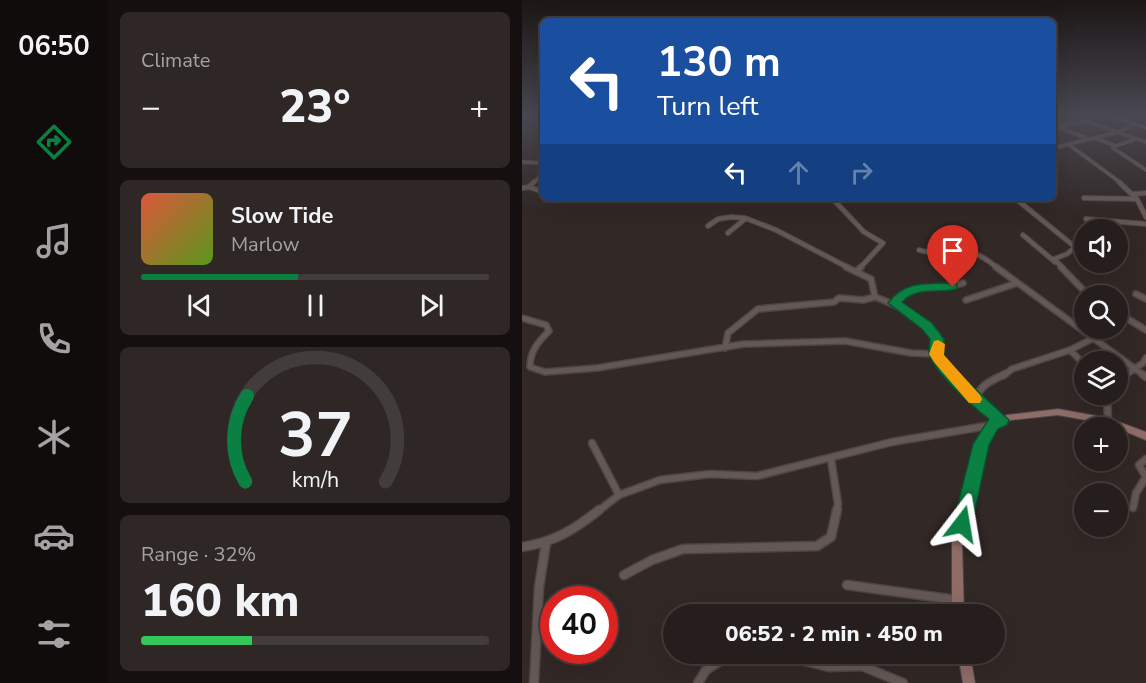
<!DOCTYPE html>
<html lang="en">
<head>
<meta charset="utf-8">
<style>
  body { margin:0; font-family:"Nunito Sans",sans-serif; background:#2e2725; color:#f1f3f6; height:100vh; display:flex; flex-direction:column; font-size:22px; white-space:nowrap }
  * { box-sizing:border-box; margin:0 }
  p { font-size:20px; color:#a4a2a3 }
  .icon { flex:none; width:33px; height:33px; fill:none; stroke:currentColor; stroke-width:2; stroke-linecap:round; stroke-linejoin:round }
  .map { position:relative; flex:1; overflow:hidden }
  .sheet { display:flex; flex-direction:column; gap:12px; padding:12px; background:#15100f; width:414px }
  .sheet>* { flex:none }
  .banner { position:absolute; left:18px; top:18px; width:516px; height:183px; border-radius:9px; box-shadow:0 6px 24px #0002,0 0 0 2px #423c3b; background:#1a4fa0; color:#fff; overflow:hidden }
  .fabs { position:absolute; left:552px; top:219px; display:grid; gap:12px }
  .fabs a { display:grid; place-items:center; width:54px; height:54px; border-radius:50%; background:#261e1c; box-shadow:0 6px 24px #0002,0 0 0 2px #423c3b; font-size:30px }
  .speed { position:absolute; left:18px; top:586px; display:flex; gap:12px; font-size:30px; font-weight:700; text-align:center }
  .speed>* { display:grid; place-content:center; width:78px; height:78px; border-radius:50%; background:#261e1c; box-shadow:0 6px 24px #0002,0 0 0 2px #423c3b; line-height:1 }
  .speed .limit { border:9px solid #d22; background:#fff; color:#111 }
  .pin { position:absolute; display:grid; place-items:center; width:51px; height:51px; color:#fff; margin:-62px -26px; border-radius:50% 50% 50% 0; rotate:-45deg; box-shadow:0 0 6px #0007 }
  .pin .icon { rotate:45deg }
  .me { position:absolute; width:66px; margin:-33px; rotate:14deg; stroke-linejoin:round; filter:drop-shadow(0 0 4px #0008) }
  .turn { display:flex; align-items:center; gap:21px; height:126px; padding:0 18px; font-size:27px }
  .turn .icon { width:78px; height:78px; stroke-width:2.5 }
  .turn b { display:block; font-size:42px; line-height:51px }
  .lanes { display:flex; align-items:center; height:57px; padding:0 18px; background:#0003; justify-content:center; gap:30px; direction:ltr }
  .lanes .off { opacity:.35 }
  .big { font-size:45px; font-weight:800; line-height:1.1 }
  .sheet .widget { flex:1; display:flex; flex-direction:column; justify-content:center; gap:9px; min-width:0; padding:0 21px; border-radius:9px; background:#2e2725 }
  .sheet .dial { align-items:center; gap:0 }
  .dial svg { height:156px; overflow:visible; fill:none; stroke:#423c3b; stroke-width:7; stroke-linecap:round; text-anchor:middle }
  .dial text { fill:#f1f3f6; stroke:none }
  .song { display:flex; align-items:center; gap:18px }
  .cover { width:72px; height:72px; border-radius:9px; background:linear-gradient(135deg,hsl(10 70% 55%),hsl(90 70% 35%)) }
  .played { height:6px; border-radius:3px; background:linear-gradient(90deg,#0b8043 45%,#423c3b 45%) }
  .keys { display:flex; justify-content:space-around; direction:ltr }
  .heat { display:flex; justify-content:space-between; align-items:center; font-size:33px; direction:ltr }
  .charge { height:9px; border-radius:4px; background:linear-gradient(90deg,#34c759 32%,#423c3b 0) }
  .trip { position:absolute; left:141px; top:604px; width:342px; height:60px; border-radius:30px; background:#261e1c; box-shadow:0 6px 24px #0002,0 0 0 2px #423c3b; font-weight:800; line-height:60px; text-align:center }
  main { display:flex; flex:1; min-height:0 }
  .tabs { display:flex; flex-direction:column; width:108px; justify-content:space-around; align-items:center; background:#0f0c0b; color:#a4a2a3 }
  .tabs .icon { width:42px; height:42px }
  .tabs .selected { color:#0b8043 }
  .tabs b { font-size:27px; color:#f1f3f6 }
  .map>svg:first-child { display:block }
</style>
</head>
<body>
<main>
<nav class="tabs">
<b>06:50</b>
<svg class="icon selected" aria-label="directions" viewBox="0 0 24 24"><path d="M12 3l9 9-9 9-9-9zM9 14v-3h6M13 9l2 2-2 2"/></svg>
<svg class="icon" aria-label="music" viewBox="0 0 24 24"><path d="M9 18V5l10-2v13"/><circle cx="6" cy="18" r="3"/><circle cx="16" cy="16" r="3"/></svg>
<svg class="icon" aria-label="phone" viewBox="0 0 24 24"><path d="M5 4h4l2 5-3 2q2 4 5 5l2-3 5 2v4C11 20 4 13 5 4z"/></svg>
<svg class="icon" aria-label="climate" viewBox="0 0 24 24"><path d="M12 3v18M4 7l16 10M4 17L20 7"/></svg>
<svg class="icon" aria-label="car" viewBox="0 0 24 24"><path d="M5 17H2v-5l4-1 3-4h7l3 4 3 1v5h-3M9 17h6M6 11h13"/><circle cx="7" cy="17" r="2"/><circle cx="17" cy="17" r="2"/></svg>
<svg class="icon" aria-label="filters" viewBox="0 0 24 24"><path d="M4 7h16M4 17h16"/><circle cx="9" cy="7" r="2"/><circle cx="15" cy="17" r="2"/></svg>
</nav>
<section class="sheet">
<div class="widget"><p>Climate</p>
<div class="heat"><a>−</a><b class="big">23°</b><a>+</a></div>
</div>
<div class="widget">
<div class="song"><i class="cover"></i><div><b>Slow Tide</b><p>Marlow</p></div></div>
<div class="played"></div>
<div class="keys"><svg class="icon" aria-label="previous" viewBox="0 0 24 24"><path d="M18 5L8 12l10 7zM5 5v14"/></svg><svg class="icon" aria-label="pause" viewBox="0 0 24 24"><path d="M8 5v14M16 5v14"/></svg><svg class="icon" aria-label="next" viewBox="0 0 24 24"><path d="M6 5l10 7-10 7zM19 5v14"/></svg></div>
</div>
<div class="widget dial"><svg viewBox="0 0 100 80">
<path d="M14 69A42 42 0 1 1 86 69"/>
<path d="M14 69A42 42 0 0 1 15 25" stroke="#0b8043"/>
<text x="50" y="56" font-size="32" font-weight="700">37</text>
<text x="50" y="72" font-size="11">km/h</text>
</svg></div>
<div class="widget"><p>Range · 32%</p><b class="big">160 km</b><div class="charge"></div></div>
</section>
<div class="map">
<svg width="624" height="683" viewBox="0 0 624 683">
  <rect width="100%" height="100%" fill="#322826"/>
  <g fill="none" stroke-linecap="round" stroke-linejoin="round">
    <defs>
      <path id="street-far4" d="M534 126 564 138
        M531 127 564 121 624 142
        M573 138 594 146 614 139
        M546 144 599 183
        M594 146 591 148 624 170
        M531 148 596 132 613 124
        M0 162 21 163
        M11 183 21 174"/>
      <path id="street-far3" d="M597 182 615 199 624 217
        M7 187 21 192
        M0 188 7 187 12 182
        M612 194 624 193
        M35 198H46
        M310 198 342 232 361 243 338 268
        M493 198 553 247 545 254 532 259 541 268
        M562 198 615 199
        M564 219 624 224
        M186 226 196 219 209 217 223 218 254 230 327 268
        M206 233 223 219
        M501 235 533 262
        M397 250C417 257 441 246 460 257 466 260 471 265 476 268"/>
      <path id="street-far2" d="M474 267 623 376
        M539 267 567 296
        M334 272 339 267
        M614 294 624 299
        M444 300 495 283
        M372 303C388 280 416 292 441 283
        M596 313 624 330
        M0 318 24 325 27 331C16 342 8 351 8 367L23 372 75 368 222 344 323 341 389 353 414 354 415 339C398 317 378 306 353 297
        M203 348 206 333 236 309 312 302 317 298 341 300 353 297 349 279 324 267
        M548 350 562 364
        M414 354 432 376
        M481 376 490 369 548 350 570 339
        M602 376 621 363 624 358"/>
      <path id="street-far1" d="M431 374 446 393 480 420
        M620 374 624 377
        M596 380 604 374
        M585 394 586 421
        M453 400C459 384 469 381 483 374
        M70 443 97 495
        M309 459 316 504 314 512
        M576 460 578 463
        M611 508 614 493 624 477 617 465 624 459
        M75 512 97 495 138 480 188 474 235 476 370 442 470 425"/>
      <path id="street" d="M0 547C32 542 52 530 77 510
        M102 575 130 560 161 549 295 546 309 537 315 510
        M325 585 435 600
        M254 654 307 667 340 666 381 683
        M12 683 17 587 24 543
        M176 683 184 670 209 654"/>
      <path id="secondary" d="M583 115H590L624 127V129Z
        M536 409 586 418 624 432V440L585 424 536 415 489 420 473 427 463 444 440 542 442 615H430V542L456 441 467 423 485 415Z
        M436 654H448L453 683H441Z"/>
    </defs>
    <!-- street-far4 casing -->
    <use href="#street-far4" stroke="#4e4645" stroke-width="4.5"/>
    <!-- street-far3 casing -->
    <use href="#street-far3" stroke="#4e4645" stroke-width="6"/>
    <!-- street-far2 casing -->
    <use href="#street-far2" stroke="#4e4645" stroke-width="8"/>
    <!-- street-far1 casing -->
    <use href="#street-far1" stroke="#4e4645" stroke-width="9"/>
    <!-- street casing -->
    <use href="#street" stroke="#4e4645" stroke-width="11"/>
    <!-- secondary casing -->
    <use href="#secondary" stroke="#4e4645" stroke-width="2"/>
    <!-- street-far4 -->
    <use href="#street-far4" stroke="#645856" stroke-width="3"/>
    <!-- street-far3 -->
    <use href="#street-far3" stroke="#645856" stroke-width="4"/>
    <!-- street-far2 -->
    <use href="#street-far2" stroke="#645856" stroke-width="5"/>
    <!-- street-far1 -->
    <use href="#street-far1" stroke="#645856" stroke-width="6"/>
    <!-- street -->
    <use href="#street" stroke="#645856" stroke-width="8"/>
    <!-- secondary -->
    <use href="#secondary" fill="#8f6c67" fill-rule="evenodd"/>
  </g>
  <!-- sky -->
  <linearGradient id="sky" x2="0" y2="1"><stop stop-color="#1c1615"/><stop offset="0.55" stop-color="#494852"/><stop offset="1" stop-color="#494852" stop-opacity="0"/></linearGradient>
  <rect width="624" height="211" fill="url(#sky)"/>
  <!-- route -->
  <path fill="#0b8043" stroke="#07532c" stroke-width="1.5" d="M431 283 435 284V289C414 294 396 286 380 302L410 323 422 339 421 354 437 374 487 420 485 425 476 429 467 445 450 524 447 530 440 533 433 530 431 524 451 444 467 419C452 408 411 371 407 353 407 349 408 343 408 339L400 329 366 303C384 280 404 284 431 283Z"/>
  <!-- slow -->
  <path fill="#f59e0b" d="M416 340 423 344 422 355 458 395 460 399 458 403H447L412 362 407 354 412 341Z"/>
</svg>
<div class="fabs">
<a><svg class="icon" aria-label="sound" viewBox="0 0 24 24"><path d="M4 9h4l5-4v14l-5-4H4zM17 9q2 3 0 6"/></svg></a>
<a><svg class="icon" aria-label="search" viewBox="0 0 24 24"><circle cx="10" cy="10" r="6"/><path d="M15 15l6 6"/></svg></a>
<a><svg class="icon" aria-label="layers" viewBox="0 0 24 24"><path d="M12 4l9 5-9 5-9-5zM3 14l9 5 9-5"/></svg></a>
<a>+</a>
<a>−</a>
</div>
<div class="speed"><div class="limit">40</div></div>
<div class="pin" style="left:431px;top:287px;background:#d93025"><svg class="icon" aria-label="arrive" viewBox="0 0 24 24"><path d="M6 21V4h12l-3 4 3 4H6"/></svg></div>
<svg class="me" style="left:440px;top:524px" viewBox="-20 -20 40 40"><path d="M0-17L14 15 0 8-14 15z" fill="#0b8043" stroke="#fff" stroke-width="4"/></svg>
<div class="trip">06:52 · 2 min · 450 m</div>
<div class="banner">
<div class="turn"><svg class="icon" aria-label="left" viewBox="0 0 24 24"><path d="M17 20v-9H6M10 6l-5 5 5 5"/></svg><div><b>130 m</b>Turn left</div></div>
<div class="lanes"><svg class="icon" aria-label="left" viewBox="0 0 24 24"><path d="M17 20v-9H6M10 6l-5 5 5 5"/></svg><svg class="icon off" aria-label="ahead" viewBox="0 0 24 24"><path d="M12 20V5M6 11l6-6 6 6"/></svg><svg class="icon off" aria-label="right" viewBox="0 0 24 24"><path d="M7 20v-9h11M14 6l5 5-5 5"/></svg></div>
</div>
</div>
</main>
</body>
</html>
